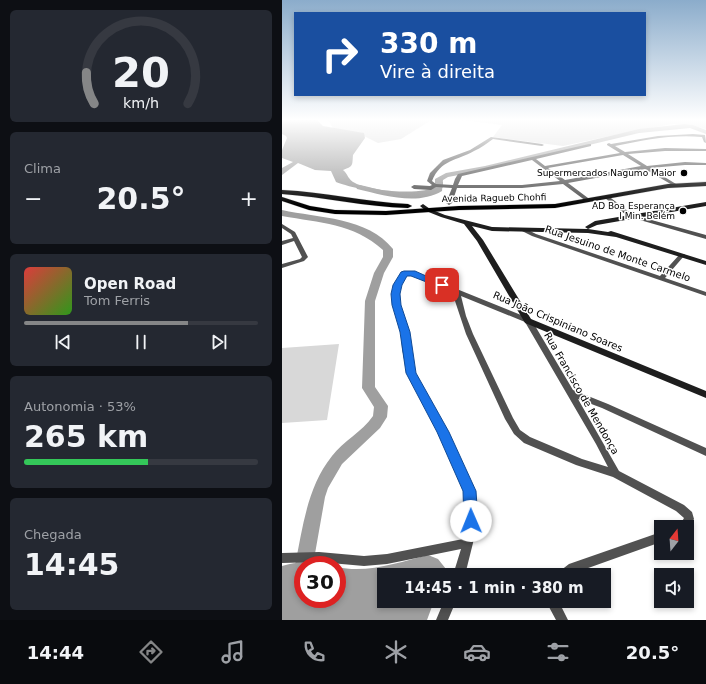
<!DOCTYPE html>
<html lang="pt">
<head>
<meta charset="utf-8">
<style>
  body { margin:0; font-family:"DejaVu Sans",sans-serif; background:#242831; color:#f1f3f6; height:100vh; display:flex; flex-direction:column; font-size:15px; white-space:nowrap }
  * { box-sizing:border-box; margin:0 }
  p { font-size:13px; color:#9ea1a6 }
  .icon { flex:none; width:22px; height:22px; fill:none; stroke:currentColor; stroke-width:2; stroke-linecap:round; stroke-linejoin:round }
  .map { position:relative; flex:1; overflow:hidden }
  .side { display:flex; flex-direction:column; gap:10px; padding:10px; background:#0d0f14; width:282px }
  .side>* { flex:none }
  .banner { position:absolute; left:12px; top:12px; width:352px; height:84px; border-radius:0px; box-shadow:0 2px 6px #0003; background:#1a4fa0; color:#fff; overflow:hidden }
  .needle { width:26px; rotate:17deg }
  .fabs { position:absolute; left:372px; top:520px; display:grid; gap:8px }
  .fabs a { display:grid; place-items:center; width:40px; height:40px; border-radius:0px; background:#171b24; box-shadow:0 2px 6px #0003; font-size:20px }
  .speed { position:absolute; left:12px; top:556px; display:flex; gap:8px; font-size:20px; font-weight:700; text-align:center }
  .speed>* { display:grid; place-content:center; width:52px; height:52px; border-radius:50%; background:#171b24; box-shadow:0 2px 6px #0003; line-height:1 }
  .speed .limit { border:6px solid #d22; background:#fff; color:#111 }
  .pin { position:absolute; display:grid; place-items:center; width:34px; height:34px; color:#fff; margin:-17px; border-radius:8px; box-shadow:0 2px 6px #0006 }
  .me { position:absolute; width:44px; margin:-22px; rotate:359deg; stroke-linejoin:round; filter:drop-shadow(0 0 3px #0008) }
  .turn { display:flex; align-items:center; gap:14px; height:84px; padding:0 20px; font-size:18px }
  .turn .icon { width:52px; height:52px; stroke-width:2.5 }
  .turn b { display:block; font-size:28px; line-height:34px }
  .big { font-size:30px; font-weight:700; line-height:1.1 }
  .side .tile { flex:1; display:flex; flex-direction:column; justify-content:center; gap:6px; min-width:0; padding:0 14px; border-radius:6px; background:#242831 }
  .side .dial { align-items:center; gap:0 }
  .dial svg { height:104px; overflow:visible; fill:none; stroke:#363941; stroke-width:7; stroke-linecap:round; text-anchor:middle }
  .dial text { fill:#f1f3f6; stroke:none }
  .song { display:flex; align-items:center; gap:12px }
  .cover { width:48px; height:48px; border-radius:6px; background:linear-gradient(135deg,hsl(0 70% 55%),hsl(110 70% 35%)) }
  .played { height:4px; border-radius:2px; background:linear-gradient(90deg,#858687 70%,#363941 70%) }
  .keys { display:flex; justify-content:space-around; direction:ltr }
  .heat { display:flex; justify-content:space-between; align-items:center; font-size:22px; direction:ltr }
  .charge { height:6px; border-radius:3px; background:linear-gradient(90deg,#34c759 53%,#363941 0) }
  .trip { position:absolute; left:95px; top:568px; width:234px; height:40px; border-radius:0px; background:#171b24; box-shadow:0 2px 6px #0003; font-weight:700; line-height:40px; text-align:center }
  .tab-bar { display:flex; height:64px; justify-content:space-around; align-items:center; background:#090b0e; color:#9ea1a6 }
  .tab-bar .icon { width:28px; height:28px }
  .tab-bar .active { color:#858687 }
  .tab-bar b { font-size:18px; color:#f1f3f6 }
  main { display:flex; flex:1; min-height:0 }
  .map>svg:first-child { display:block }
</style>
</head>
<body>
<main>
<section class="side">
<div class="tile dial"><svg viewBox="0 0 100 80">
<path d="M14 69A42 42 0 1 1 86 69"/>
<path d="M14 69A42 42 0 0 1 8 45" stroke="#858687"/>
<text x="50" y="56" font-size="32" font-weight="700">20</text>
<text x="50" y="72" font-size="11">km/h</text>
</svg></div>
<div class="tile"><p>Clima</p>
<div class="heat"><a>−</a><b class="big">20.5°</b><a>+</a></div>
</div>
<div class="tile">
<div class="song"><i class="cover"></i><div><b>Open Road</b><p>Tom Ferris</p></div></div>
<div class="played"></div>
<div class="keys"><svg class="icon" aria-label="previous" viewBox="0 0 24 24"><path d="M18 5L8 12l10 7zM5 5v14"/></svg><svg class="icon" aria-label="pause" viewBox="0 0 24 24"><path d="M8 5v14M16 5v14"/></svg><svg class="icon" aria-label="next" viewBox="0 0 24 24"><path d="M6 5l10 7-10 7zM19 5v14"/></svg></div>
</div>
<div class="tile"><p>Autonomia · 53%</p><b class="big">265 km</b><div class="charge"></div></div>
<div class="tile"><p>Chegada</p><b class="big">14:45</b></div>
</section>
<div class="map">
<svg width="424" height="620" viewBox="0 0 424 620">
  <rect width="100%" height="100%" fill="#fff"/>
  <!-- green -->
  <path fill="#d8d8d8" d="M45 119H151L119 139 96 143 82 136H55L47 121Z
    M172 119H424V129L408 125 391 124 342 133 281 146 211 137 220 125Z
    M57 344 45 420 0 423V348Z"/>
  <!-- water -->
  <path fill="#9f9f9f" d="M0 119H34L41 126 82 133 83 138 71 155C70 165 72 166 61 170 66 174 66 180 73 183 88 191 141 196 155 186L156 182H161V187C147 203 73 190 54 182L49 171 33 170 16 163 0 175V168L11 162 0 158V150L5 138 4 136 0 134Z
    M146 555 156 559 164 569 162 575H102V601H152L145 620H0V566C15 561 31 562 46 565H21V599H55V567C85 574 118 562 146 555Z"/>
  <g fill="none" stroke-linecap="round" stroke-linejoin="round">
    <!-- river -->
    <path fill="#9f9f9f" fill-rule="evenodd" d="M402 124 411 125 424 130V134L408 128 357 133 203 170 166 177 161 180 160 191C135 206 101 195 75 189L74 187 78 185C100 190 132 200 153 188V179L164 173 203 166 357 129Z
      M0 210C36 218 86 217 111 249V257L102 273 93 301V387L106 406 105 417 98 428 60 464 46 488 43 497 31 565H21V573L16 571 13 565C21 527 25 487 50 456 61 441 80 432 91 416L92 407 80 388 83 301 92 273 101 257V250C71 223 38 223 0 216Z"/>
    <defs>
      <path id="primary" d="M424 182V186L386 188 273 208 177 210 104 215 53 214 27 210 0 201V197L28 206 53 210 104 211 177 206 273 204 386 184Z
        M0 190C42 192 84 202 126 204L130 206 126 208C84 207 42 197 0 194Z"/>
    </defs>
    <!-- primary casing -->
    <use href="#primary" stroke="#dbdbdb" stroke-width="1"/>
    <!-- street -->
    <path fill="#515151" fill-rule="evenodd" d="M411 134 423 135 424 143 422 142 420 137C391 134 362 140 333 146L343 152 383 148 424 149V151H383L346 154 365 166 403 162 424 163V165H403L368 168 394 184V185L392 186 363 169 286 183 306 198 307 199 304 201 281 184 240 188H175L170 203 167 205 164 203 170 188 154 187 149 190 132 189 129 187 132 185 148 186 150 185 145 181 148 173 161 160 188 150 209 137 260 144 262 145 260 146 211 139C205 143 199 148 192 151 175 161 159 159 150 181L154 184 171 185 173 179 176 174 307 144H309V146L254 159 263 166 338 153 325 145V144L327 143 329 144 376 136ZM341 155 359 166 283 180 266 168ZM250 160 278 181 240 185H176L180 176Z
      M325 195 347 212 355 216 424 235V239L351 218 343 214 323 198 322 197Z
      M0 224 13 232 26 257 22 261 0 268V264L18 259 20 257 12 241 0 245V241L11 238 9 234 0 228Z
      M242 228 254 234 378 276 398 254H402L403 255 402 256 383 278 424 292V296L250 236 240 231 239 230Z
      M130 271 249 319 291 390 326 404 424 448V456L320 408 296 399 337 471 402 505 410 512 412 519 406 530 405 527H397L402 518 394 511 331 477 294 465 242 443 232 434 223 419 184 334 173 301 172 293 129 275 124 276 119 285 117 294 118 305 127 332 128 349 133 373 165 432 193 491 194 521 191 543 183 575H171L179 549 105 564 82 566 37 562 0 563V553L37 552 82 556 105 554 181 539 184 521 183 491 157 432 125 373 120 349 119 332 112 305 111 294 113 285 120 273ZM179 296 243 322 314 444 326 467 300 459 248 437 238 430 231 418 191 334 184 316Z
      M379 532V542L295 572 291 575H276L278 571 287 564Z
      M162 601H174L166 620H154Z
      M266 601H278L279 606 286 620H274L267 607Z"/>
    <!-- secondary -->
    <path fill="#1e1e1e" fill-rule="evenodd" d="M424 202V206L315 225 306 229 303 227 313 221Z
      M141 204 148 209 163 215 210 227 306 229 326 232 329 231 424 261V265L334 237 306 233 210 231 190 226 201 240 249 319 424 391V398L243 323 195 241 182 224 159 217 144 211 138 206Z"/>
    <!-- primary -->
    <use href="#primary" fill="#000" fill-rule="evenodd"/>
  </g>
  <!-- sky -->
  <linearGradient id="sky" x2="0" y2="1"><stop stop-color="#8baccb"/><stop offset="0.58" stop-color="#fff"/><stop offset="1" stop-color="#fff" stop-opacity="0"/></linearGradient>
  <rect width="424" height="206" fill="url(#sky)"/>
  <!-- route -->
  <path fill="#1a73e8" stroke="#114b97" d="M122 271H133L164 285 160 288 129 276H125L120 285 118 294 119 305 128 332 134 373 167 432 194 491 196 521 194 526 189 527 184 526 182 521 181 491 155 432 124 373 118 332 110 305 109 294 111 285 119 272Z"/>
  <!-- markers -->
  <g fill="#000" stroke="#fff" stroke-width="1.5">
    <circle cx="402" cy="173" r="4"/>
    <circle cx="401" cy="211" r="4"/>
  </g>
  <g text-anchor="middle" stroke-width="3" stroke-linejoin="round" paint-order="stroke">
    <!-- far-poi labels -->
    <g font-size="9" fill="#000" stroke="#fff" text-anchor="end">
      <text x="394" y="176">Supermercados Nagumo Maior</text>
      <text x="393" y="209">AD Boa Esperança<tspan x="393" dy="10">I Min. Belém</tspan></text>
    </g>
    <!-- far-street labels -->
    <g font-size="9" fill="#000" stroke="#fff">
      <text transform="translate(212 198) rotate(-1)" y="3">Avenida Ragueb Chohfi</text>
    </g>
    <!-- street labels -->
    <g font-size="10" fill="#000" stroke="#fff">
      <text transform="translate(336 253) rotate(19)" y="4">Rua Jesuino de Monte Carmelo</text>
      <text transform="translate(276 321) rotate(23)" y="4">Rua João Crispiniano Soares</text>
      <text transform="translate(300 393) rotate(60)" y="4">Rua Francisco de Mendonça</text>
    </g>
  </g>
</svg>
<div class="fabs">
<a><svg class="needle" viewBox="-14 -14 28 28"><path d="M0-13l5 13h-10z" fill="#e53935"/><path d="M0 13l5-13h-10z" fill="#9ea1a6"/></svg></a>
<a><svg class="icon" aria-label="sound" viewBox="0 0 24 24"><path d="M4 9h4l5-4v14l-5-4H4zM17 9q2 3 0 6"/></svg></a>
</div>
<div class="speed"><div class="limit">30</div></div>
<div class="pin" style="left:160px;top:285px;background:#d93025"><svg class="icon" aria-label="arrive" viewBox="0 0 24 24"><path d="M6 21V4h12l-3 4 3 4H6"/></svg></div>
<svg class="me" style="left:189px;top:521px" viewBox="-20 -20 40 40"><circle r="19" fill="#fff"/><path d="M0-13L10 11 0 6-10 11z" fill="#1a73e8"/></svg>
<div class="trip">14:45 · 1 min · 380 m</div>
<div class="banner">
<div class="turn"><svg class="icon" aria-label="right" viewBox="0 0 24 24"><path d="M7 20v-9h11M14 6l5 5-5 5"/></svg><div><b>330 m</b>Vire à direita</div></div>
</div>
</div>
</main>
<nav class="tab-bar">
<b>14:44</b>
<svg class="icon active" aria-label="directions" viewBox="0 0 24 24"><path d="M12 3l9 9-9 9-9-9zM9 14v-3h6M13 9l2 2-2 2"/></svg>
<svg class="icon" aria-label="music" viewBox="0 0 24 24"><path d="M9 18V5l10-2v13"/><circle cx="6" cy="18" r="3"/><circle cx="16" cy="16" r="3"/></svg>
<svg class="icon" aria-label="phone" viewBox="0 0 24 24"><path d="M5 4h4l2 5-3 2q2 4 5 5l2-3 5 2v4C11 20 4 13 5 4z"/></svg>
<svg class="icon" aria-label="climate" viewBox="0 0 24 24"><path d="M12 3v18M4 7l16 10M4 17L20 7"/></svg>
<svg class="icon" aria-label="car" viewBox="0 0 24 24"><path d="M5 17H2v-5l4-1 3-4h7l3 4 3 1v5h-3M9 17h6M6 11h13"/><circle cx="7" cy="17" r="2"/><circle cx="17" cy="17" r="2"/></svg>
<svg class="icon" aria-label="filters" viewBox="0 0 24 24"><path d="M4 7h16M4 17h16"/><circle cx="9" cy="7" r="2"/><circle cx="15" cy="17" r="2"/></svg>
<b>20.5°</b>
</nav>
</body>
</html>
